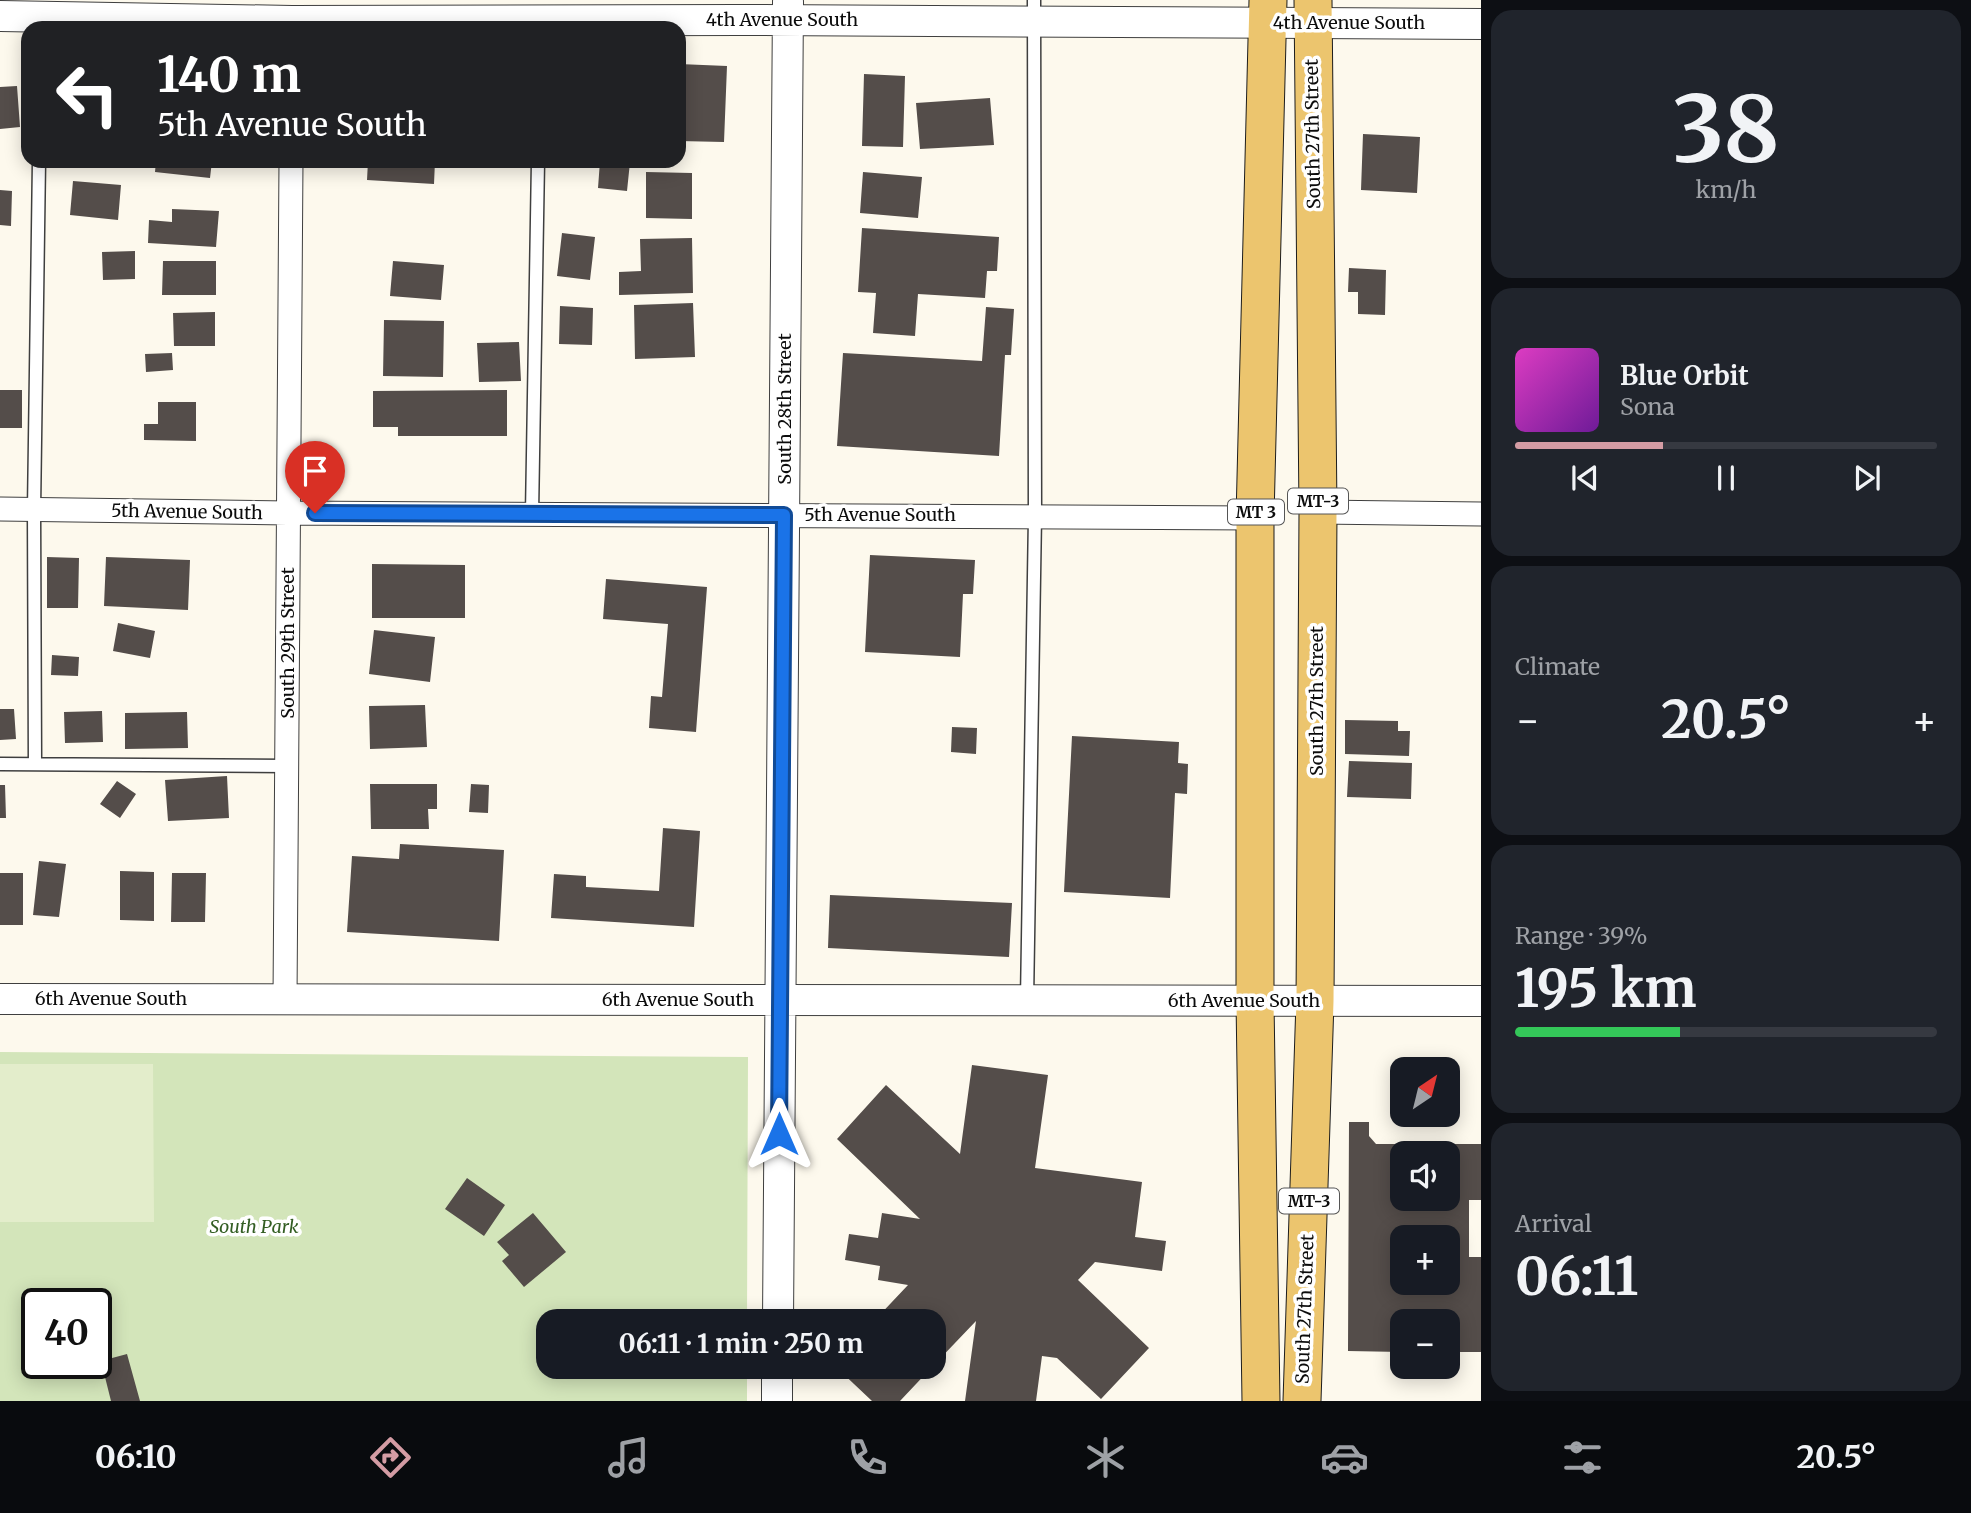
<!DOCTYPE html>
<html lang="en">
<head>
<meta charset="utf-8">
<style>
  body { margin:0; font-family:Merriweather,serif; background:#20242c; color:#f1f3f6; height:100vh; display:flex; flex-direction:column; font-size:26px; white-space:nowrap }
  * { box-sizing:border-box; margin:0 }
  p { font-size:23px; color:#9ea1a6 }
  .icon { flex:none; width:38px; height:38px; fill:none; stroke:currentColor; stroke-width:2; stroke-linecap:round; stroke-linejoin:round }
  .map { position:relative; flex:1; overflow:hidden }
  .panel { display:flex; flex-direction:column; gap:10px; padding:10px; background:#0d0f14; width:490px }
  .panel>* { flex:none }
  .top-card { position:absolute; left:21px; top:21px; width:665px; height:147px; border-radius:21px; box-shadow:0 4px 18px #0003; background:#202124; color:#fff; overflow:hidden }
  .needle { width:46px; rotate:35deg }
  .controls { position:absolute; left:1390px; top:1057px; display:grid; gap:14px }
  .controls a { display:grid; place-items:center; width:70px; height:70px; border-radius:14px; background:#171b24; box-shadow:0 4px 18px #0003; font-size:35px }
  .speed { position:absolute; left:21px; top:1288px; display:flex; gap:14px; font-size:35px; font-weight:700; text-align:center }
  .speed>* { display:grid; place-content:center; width:91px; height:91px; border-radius:50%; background:#171b24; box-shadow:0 4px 18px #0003; line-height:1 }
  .speed .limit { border:4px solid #111; border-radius:10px; background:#fff; color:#111 }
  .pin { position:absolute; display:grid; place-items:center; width:60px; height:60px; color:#fff; margin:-72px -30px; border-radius:50% 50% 50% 0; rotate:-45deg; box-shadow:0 0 7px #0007 }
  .pin .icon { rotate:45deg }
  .me { position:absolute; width:77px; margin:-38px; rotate:0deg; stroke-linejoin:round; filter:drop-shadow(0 0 5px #0008) }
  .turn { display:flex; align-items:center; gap:24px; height:147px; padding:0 21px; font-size:32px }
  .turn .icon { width:91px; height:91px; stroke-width:2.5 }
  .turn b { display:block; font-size:49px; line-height:60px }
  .big { font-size:52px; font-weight:700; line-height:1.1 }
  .panel .card { flex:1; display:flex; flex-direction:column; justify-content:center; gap:10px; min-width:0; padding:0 24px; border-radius:21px; background:#20242c }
  .panel .dial { align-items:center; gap:0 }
  .dial b { font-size:91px; line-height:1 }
  .song { display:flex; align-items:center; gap:21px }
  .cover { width:84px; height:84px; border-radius:10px; background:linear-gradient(135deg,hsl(310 70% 55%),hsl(280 70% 35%)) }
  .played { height:7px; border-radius:4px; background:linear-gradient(90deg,#d49ca4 35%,#363941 35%) }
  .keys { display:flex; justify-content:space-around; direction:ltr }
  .heat { display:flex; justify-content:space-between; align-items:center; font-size:38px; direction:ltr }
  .charge { height:10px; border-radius:5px; background:linear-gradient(90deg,#34c759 39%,#363941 0) }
  .trip { position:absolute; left:536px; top:1309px; width:410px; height:70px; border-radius:21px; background:#171b24; box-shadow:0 4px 18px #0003; font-weight:700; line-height:70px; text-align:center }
  .menu { display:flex; height:112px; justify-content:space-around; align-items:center; background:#090b0e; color:#9ea1a6 }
  .menu .icon { width:49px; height:49px }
  .menu .selected { color:#d49ca4 }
  .menu b { font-size:32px; color:#f1f3f6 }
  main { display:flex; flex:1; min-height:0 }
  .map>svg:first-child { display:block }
</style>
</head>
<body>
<main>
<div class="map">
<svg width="1481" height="1401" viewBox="0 0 1481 1401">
  <rect width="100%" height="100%" fill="#fdf9ed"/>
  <!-- green -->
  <path fill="#d3e5ba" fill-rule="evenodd" d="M0 1052 748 1057 747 1321H548V1367H747V1401H0ZM37 1304H96V1363H37Z"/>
  <!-- pitch -->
  <path fill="#e3edcb" d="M0 1064H153L154 1222H0Z"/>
  <!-- building -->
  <path fill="#544d4a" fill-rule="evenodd" d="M679 64 727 66 724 142 679 141Z
    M864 74 905 76 903 147 862 146Z
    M17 86 20 127 0 129V87Z
    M990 98 994 145 920 149 916 103Z
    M1363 134 1420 137 1417 193 1361 190Z
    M156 161H212L210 178 155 172Z
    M368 161H435L434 184 367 180Z
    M600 161 630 162 627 191 598 188Z
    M646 172 692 173V219L646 218Z
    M863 172 922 177 918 218 860 213Z
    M73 181 121 185 118 220 70 215Z
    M0 190 12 191 11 226 0 225Z
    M172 209 219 211 216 247 148 243 149 220 172 222Z
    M862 228 999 237 997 271H987L985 298 918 294 915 336 873 333 876 293 858 292Z
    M562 233 595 237 590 280 557 276Z
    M692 238 693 293 619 295V272L641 271 640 239Z
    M135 251V279L103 280 102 252Z
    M163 261H216V295H162Z
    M393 261 444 265 441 300 390 296Z
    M1349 268 1386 270 1385 315 1358 314V292H1348Z
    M693 303 695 357 635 359 634 305Z
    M560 306 593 308 592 345 559 344Z
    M986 307 1014 309 1011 355H1005L999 456 837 446 843 353 982 361Z
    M215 312V346H174L173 313Z
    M384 320 444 321 443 377 383 376Z
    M519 342 521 381 479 382 477 343Z
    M172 353 173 370 146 372 145 354Z
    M0 390H22V428H0Z
    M507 390V436H398V427H373V391Z
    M158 402H196V441L144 440V424H158Z
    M870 555 975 560 973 594H963L960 657 865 652Z
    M47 557 79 558 78 608H47Z
    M106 557 190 560 188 610 104 606Z
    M372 564 465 565V618H372Z
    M606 579 707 587 696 732 649 728 651 696 662 697 668 624 603 619Z
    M118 623 155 631 150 658 113 651Z
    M374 630 435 637 430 682 369 674Z
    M52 655 79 657 78 676 51 675Z
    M425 705 427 747 370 749 369 706Z
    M0 709H14L16 739 0 740Z
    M102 711 103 742 65 743 64 712Z
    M187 712 188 748 125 749V713Z
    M1345 720 1398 721V731H1410L1409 756 1345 754Z
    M952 727 977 728 976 754 951 752Z
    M1072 736 1179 742 1178 763 1188 764 1187 794 1175 793 1170 898 1064 892Z
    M1349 761 1412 763 1411 799 1347 797Z
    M227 776 229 818 168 821 165 780Z
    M117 781 136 794 120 818 100 804Z
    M370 784H437V809H428L429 829H371Z
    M471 784 489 785 488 813 469 812Z
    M0 785H5L6 818H0Z
    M663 828 700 831 694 927 551 918 554 874 586 876V887L659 891Z
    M400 844 504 850 499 941 347 932 352 856 399 859Z
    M39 861 66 864 59 917 33 915Z
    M120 871 154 872V921L120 920Z
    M0 873H23V925H0Z
    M172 873H206L205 922H171Z
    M830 895 1012 903 1009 957 828 948Z
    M972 1065 1048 1075 1035 1168 1142 1182 1135 1237 1166 1241 1162 1271 1095 1262 1078 1280 1149 1348 1101 1399 1057 1358 1042 1356 1036 1401H965L976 1321 933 1366V1321H874L908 1285 878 1280 880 1266 845 1260 849 1234 878 1238 882 1213 920 1219 837 1139 886 1085 960 1154Z
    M1349 1122H1369V1136L1376 1144H1481V1200H1469V1257H1481V1352H1447V1321H1402V1352L1348 1351ZM1402 1153H1447V1199H1402ZM1402 1237H1447V1283H1402Z
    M467 1178 505 1205 484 1236 445 1209Z
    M533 1213 566 1252 524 1287 502 1261 509 1255 497 1242Z
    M127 1354 140 1401H111L101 1361Z
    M836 1367H932L900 1401H872Z"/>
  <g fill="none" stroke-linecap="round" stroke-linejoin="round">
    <defs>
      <path id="service" d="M532 514 538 161
        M0 764 287 766
        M35 764 34 510 39 161
        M1027 1000 1035 516 1034 0"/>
      <path id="minor" d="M0 509 288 513 1255 518
        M1318 512 1481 514
        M285 999 291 161"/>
      <path id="tertiary" d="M0 16 292 21 741 20 1481 24
        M0 999 1481 1001
        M778 1321 788 2
        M777 1401V1367"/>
      <path id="primary" d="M1261 1401 1255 1001V518L1268 0
        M1302 1401 1315 1001 1318 512 1313 0"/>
    </defs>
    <!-- service casing -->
    <use href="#service" stroke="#3f3f3f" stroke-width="15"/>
    <!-- minor casing -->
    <use href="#minor" stroke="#3f3f3f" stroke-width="25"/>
    <!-- tertiary casing -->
    <use href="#tertiary" stroke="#3f3f3f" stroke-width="32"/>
    <!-- primary casing -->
    <use href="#primary" stroke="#1d1d1d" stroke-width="39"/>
    <!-- service -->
    <use href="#service" stroke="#fff" stroke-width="12"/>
    <!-- minor -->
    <use href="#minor" stroke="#fff" stroke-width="23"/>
    <!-- tertiary -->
    <use href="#tertiary" stroke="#fff" stroke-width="30"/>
    <!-- primary -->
    <use href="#primary" stroke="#ecc56e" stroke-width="37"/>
  </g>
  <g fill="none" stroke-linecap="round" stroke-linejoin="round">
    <defs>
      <path id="route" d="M315 513 784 515 779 1134"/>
    </defs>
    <!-- route casing -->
    <use href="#route" stroke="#114b97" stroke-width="18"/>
    <!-- route -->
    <use href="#route" stroke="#1a73e8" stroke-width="12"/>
  </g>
  <g text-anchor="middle" stroke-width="7" stroke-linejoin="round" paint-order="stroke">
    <!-- shield labels -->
    <g fill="#fff" stroke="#555" stroke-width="2">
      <rect x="1288" y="488.5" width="60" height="25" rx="5"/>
      <rect x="1228" y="499.5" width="56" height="25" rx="5"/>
      <rect x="1279" y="1188.5" width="60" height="25" rx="5"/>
    </g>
    <g font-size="16" font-weight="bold" fill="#0c0c0c">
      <text x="1318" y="507">MT-3</text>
      <text x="1256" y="518">MT 3</text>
      <text x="1309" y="1207">MT-3</text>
    </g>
    <!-- street labels -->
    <g font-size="18" fill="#0c0c0c" stroke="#fff">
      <text x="782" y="26">4th Avenue South</text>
      <text x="1349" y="29">4th Avenue South</text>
      <text transform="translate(1313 134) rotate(-91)" y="6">South 27th Street</text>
      <text transform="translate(785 409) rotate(-90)" y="6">South 28th Street</text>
      <text transform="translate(187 512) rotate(1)" y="6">5th Avenue South</text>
      <text x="880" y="521">5th Avenue South</text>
      <text transform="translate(288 643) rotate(-90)" y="6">South 29th Street</text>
      <text transform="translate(1317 701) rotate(-90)" y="6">South 27th Street</text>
      <text x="111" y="1005">6th Avenue South</text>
      <text x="678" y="1006">6th Avenue South</text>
      <text x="1244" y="1007">6th Avenue South</text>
      <text transform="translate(1305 1309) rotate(-88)" y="6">South 27th Street</text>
    </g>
    <!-- park labels -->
    <g font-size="18" font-style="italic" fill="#335e23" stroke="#fff">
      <text x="254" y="1233">South Park</text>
    </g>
  </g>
</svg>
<div class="controls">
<a><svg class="needle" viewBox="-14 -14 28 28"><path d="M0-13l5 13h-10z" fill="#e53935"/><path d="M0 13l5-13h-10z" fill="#9ea1a6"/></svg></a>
<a><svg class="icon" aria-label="sound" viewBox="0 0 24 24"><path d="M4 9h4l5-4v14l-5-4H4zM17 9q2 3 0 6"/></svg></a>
<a>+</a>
<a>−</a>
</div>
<div class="speed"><div class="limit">40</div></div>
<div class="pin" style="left:315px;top:513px;background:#d93025"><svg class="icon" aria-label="arrive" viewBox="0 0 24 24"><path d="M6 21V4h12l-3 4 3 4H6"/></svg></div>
<svg class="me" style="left:779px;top:1134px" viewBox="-20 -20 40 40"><path d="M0-17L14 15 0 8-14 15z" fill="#1a73e8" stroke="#fff" stroke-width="4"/></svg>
<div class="trip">06:11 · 1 min · 250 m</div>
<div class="top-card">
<div class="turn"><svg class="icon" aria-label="left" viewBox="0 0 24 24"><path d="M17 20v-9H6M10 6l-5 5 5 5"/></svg><div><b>140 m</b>5th Avenue South</div></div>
</div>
</div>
<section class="panel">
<div class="card dial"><b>38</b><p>km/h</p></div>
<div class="card">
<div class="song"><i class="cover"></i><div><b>Blue Orbit</b><p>Sona</p></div></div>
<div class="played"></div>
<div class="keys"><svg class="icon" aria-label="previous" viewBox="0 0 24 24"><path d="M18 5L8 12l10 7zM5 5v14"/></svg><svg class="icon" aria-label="pause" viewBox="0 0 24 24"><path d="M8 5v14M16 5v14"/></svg><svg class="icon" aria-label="next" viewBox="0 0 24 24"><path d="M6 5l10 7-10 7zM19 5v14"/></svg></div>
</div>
<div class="card"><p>Climate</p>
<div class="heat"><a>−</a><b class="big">20.5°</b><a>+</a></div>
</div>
<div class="card"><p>Range · 39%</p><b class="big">195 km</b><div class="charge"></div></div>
<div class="card"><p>Arrival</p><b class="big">06:11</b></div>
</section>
</main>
<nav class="menu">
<b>06:10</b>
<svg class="icon selected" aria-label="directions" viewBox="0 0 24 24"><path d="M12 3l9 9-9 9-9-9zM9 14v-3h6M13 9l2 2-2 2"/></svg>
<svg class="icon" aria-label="music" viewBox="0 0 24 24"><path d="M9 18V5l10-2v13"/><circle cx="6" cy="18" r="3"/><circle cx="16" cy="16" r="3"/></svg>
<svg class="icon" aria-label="phone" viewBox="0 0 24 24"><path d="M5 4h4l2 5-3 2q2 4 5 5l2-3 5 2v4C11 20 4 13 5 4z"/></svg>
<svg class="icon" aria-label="climate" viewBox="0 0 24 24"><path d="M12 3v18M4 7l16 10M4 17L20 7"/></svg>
<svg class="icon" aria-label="car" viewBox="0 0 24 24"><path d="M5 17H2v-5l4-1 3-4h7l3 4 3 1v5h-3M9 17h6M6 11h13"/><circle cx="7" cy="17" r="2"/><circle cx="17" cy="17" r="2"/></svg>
<svg class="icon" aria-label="filters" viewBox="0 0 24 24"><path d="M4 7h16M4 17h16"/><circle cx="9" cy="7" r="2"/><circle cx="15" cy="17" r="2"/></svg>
<b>20.5°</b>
</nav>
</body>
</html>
